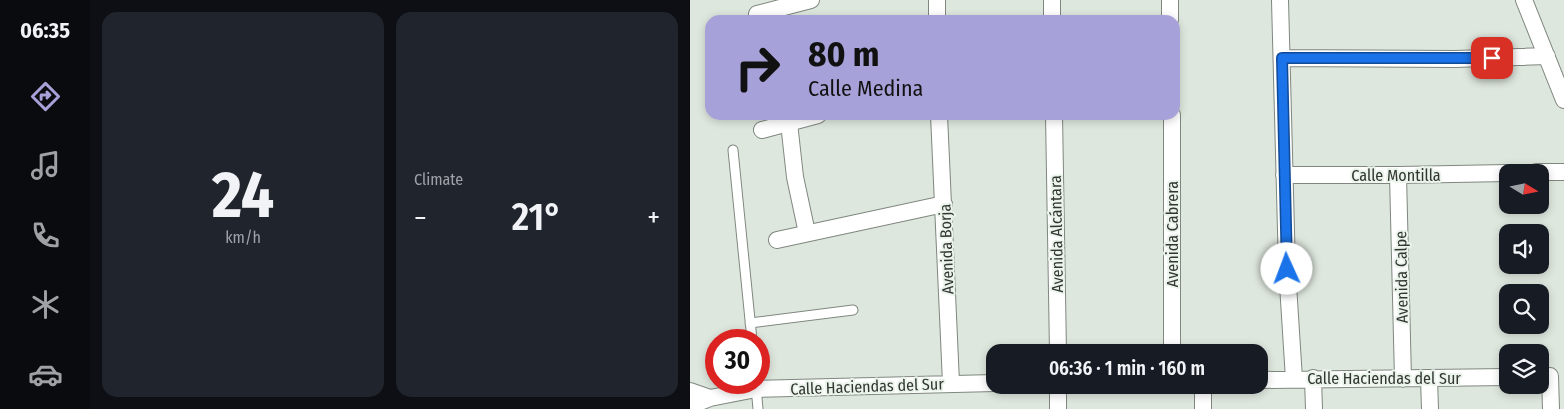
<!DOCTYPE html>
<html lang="en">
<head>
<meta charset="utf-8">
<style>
  body { margin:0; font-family:"Fira Sans Condensed",sans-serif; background:#20242c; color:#f1f3f6; height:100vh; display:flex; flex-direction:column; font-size:19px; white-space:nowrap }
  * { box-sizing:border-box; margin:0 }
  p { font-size:16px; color:#9ea1a6 }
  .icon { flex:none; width:28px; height:28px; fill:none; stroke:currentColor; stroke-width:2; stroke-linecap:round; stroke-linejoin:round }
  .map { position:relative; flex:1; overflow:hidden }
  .side { display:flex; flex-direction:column; gap:12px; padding:12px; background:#0d0f14; width:600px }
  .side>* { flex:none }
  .banner { position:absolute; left:15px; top:15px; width:475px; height:105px; border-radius:15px; box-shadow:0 2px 8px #0003; background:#a6a2d9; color:#111; overflow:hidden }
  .needle { width:32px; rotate:100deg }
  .fabs { position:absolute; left:809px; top:164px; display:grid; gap:10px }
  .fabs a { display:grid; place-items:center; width:50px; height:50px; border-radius:10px; background:#171b24; box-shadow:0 2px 8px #0003; font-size:25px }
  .speed { position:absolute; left:15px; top:329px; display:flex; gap:10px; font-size:25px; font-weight:700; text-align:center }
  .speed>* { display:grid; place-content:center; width:65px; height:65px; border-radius:50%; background:#171b24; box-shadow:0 2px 8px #0003; line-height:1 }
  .speed .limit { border:8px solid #d22; background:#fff; color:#111 }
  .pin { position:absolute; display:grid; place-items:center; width:42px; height:42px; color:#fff; margin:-21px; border-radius:10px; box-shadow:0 2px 8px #0006 }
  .me { position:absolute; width:55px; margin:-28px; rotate:358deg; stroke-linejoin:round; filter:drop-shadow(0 0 4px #0008) }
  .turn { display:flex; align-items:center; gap:18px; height:105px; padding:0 20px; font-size:22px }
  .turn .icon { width:65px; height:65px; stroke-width:2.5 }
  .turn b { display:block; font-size:35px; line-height:42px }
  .big { font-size:38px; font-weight:600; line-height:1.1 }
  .side .tile { flex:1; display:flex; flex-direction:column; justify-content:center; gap:8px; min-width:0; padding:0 18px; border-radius:15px; background:#20242c }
  .side .dial { align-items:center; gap:0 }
  .dial b { font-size:65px; line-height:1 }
  .heat { display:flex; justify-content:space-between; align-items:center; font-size:28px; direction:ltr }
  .side .tiles { flex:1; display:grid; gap:12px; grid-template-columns:repeat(2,1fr) }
  .trip { position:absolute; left:296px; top:344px; width:282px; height:50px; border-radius:15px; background:#171b24; box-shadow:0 2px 8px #0003; font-weight:600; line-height:50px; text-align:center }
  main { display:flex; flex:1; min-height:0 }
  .dock { display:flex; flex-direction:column; width:90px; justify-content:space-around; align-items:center; background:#090b0e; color:#9ea1a6 }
  .dock .icon { width:35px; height:35px }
  .dock .on { color:#a6a2d9 }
  .dock b { font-size:22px; color:#f1f3f6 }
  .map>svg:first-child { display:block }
</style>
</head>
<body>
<main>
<nav class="dock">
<b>06:35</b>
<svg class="icon on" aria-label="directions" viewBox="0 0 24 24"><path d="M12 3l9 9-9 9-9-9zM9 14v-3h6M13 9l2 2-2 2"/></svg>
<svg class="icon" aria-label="music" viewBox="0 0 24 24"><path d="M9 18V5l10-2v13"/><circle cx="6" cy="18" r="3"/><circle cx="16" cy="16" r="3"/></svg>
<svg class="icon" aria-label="phone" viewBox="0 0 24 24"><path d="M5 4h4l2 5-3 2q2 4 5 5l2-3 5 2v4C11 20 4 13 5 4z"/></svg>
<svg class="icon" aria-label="climate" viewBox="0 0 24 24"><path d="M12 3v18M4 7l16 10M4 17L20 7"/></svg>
<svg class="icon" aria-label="car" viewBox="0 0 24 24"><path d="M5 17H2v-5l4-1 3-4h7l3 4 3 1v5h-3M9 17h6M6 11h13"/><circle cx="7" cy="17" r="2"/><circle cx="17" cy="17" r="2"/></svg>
</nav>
<section class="side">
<div class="tiles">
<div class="tile dial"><b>24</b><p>km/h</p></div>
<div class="tile"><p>Climate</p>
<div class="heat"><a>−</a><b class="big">21°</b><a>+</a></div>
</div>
</div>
</section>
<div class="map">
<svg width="874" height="409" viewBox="0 0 874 409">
  <rect width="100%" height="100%" fill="#dee7de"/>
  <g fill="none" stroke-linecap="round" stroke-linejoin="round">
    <defs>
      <path id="service" d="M43 150 62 340
        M60 323 163 310
        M66 387 68 409"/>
      <path id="minor" d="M247 0V20
        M362 0V20
        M480 0V20
        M590 0 597 269 604 379
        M834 0 874 100
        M67 14 121 0
        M592 58 765 59 857 56
        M249 115 261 383
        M364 115 368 352
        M482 115V352
        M99 123 105 177 117 233
        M72 130 128 115
        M846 172H874
        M594 175H708L818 173
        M708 175 713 379
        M87 240 254 204
        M860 376 861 409
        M623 378 624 409
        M739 378 740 409
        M570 380 818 377
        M513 385V409
        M0 391 20 398
        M0 406 20 398 66 389 305 383
        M368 409V385"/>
    </defs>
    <!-- service casing -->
    <use href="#service" stroke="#7f877f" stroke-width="11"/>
    <!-- minor casing -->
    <use href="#minor" stroke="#7f877f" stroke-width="18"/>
    <!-- service -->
    <use href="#service" stroke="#fff" stroke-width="9"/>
    <!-- minor -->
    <use href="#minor" stroke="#fff" stroke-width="16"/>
  </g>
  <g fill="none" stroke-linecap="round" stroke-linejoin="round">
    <defs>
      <path id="route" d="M597 269 592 58H802"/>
    </defs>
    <!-- route casing -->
    <use href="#route" stroke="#114b97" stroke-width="12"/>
    <!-- route -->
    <use href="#route" stroke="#1a73e8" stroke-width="9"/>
  </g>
  <g text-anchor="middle" stroke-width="4" stroke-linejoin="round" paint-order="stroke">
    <!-- street labels -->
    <g font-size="16" fill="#323532" stroke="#ebf4eb">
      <text x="706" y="181">Calle Montilla</text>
      <text transform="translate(366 234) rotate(-91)" y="6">Avenida Alcántara</text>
      <text transform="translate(482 234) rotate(-90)" y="6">Avenida Cabrera</text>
      <text transform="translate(256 249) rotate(-92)" y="6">Avenida Borja</text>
      <text transform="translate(711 277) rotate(-91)" y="6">Avenida Calpe</text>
      <text x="694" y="384">Calle Haciendas del Sur</text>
      <text transform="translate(177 386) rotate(-2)" y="6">Calle Haciendas del Sur</text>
    </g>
  </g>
</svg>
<div class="fabs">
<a><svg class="needle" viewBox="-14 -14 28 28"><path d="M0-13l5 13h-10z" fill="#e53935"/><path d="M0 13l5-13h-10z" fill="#9ea1a6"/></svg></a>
<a><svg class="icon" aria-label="sound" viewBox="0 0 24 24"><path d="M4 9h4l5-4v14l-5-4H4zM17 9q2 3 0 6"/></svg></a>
<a><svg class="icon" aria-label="search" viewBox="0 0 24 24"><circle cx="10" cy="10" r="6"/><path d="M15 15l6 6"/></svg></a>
<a><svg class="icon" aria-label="layers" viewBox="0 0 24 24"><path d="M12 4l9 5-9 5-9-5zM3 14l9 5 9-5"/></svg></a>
</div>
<div class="speed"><div class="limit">30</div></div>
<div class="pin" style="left:802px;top:58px;background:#d93025"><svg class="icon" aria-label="arrive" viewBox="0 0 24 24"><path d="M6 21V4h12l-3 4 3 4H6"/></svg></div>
<svg class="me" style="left:597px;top:269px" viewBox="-20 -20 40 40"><circle r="19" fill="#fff"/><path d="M0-13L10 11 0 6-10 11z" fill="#1a73e8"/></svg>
<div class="trip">06:36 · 1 min · 160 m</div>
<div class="banner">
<div class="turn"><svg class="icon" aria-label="right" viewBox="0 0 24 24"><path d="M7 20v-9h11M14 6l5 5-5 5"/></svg><div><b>80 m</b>Calle Medina</div></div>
</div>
</div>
</main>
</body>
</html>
